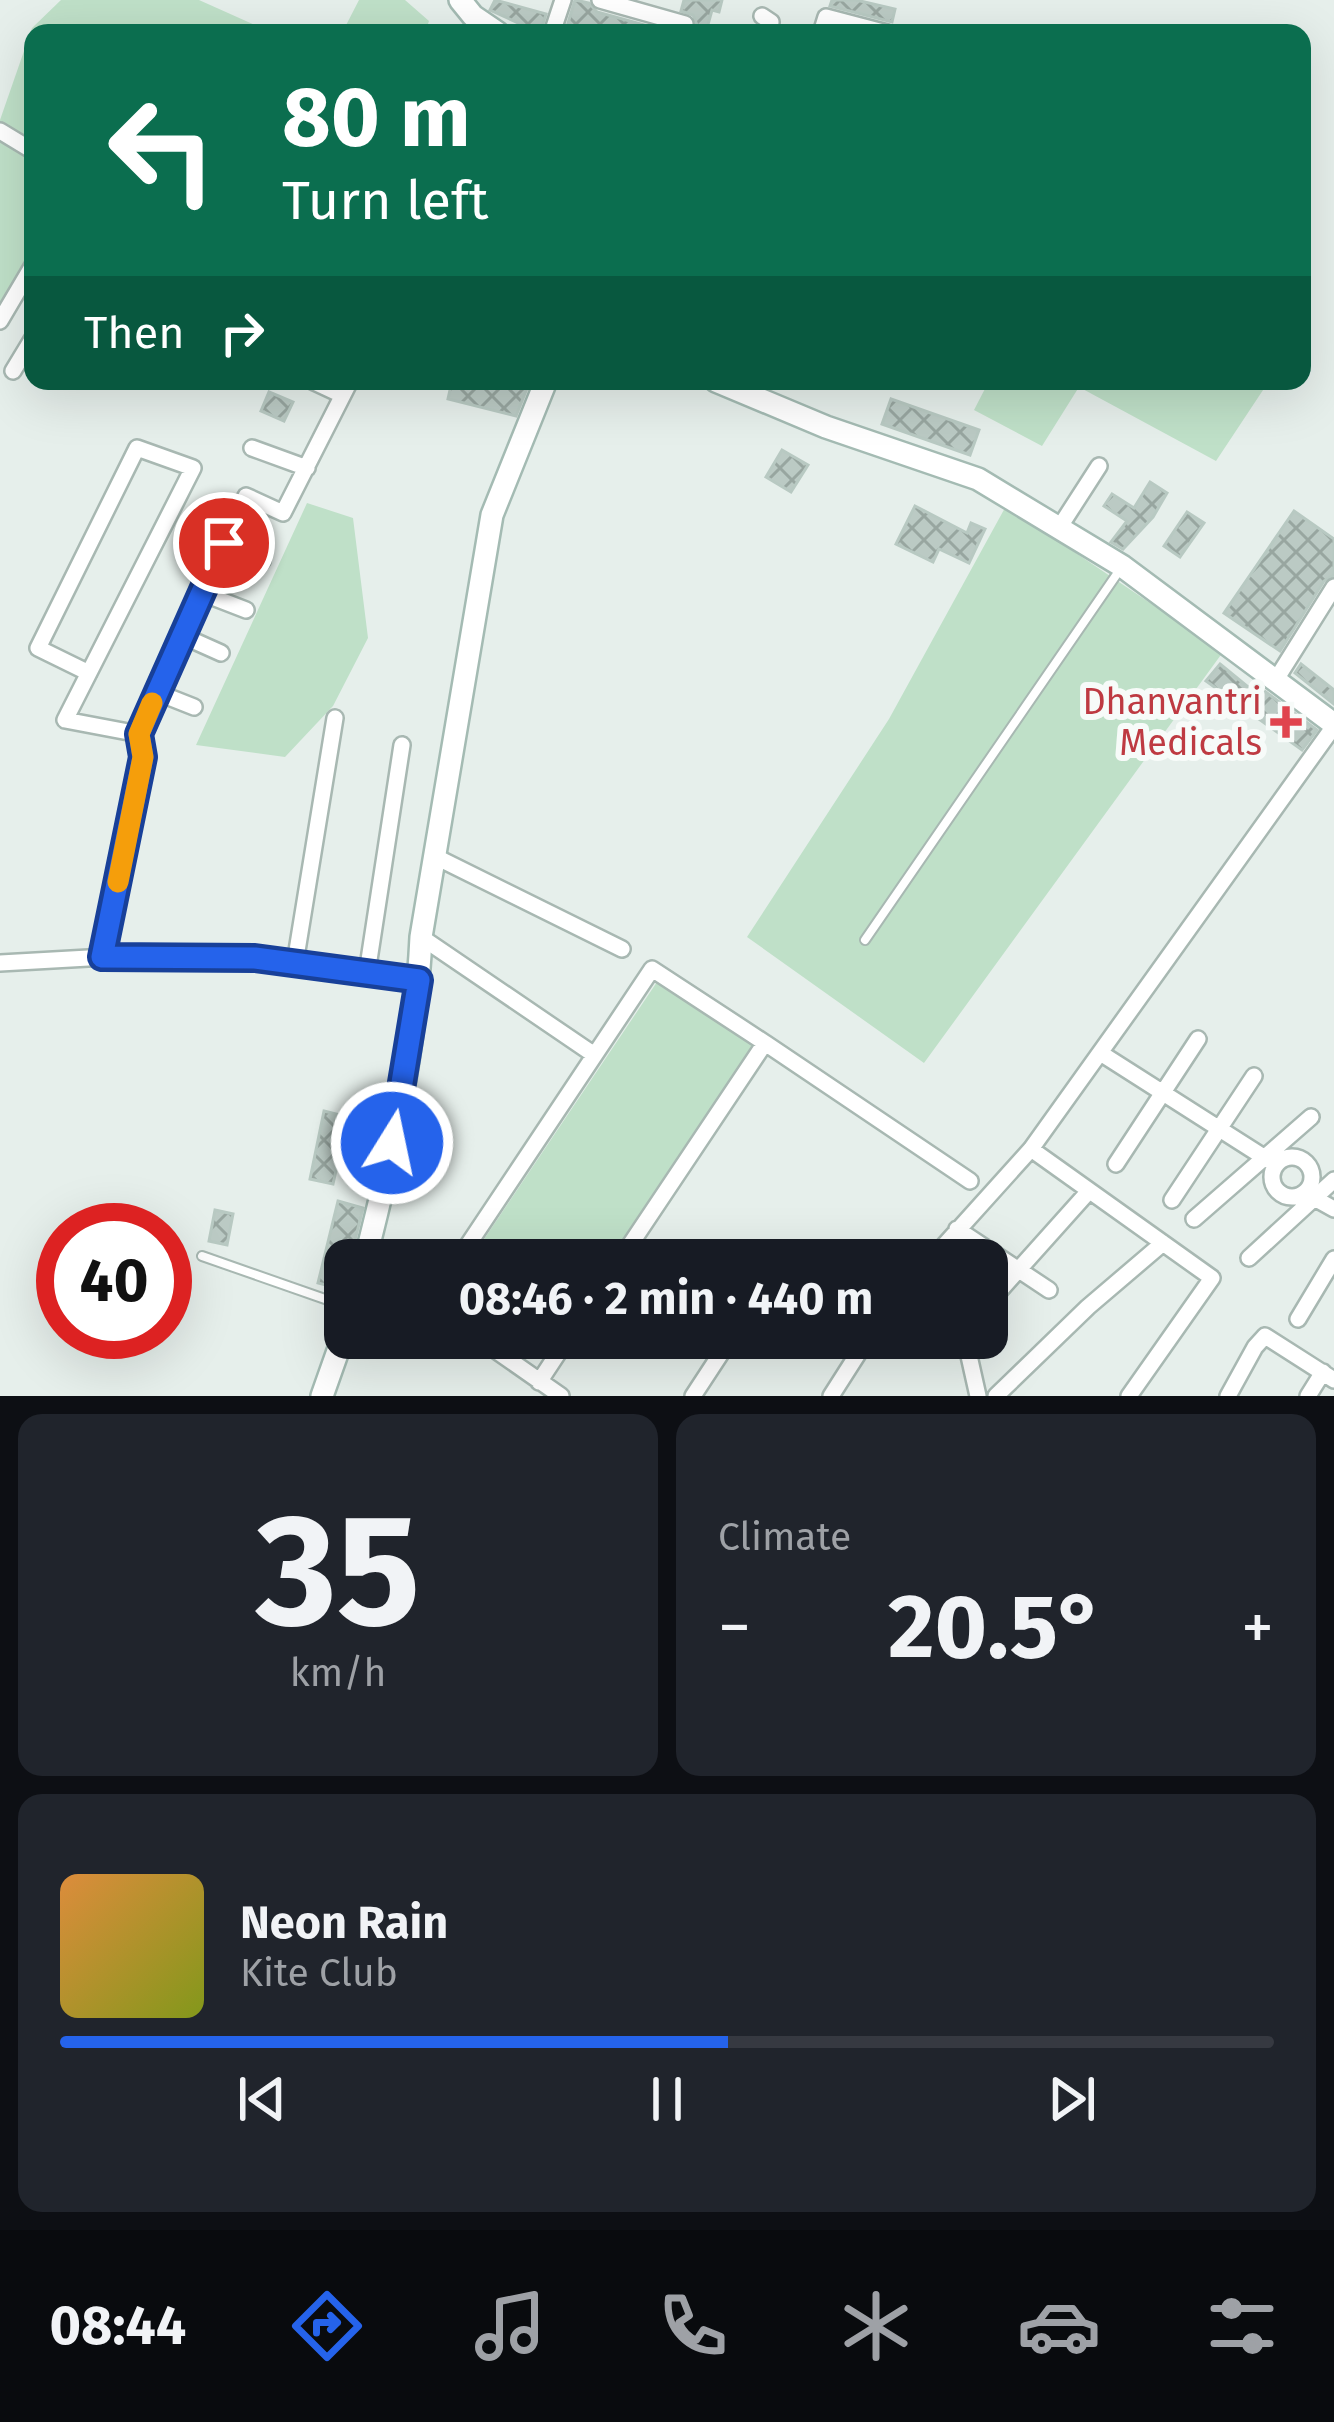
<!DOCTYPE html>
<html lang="en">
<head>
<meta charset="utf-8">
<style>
  body { margin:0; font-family:"Fira Sans",sans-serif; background:#20242c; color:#f1f3f6; height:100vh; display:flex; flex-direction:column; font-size:45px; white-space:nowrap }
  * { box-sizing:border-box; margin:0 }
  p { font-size:39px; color:#9ea1a6 }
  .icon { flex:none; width:66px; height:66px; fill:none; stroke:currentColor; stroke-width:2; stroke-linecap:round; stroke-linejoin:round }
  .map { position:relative; height:1396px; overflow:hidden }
  .drawer { display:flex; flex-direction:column; gap:18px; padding:18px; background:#0d0f14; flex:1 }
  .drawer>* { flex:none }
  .hud { position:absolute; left:24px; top:24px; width:1287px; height:366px; border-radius:24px; box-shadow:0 12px 48px #0002; background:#0b6e4f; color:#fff; overflow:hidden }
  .speed { position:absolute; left:36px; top:1203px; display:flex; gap:24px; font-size:60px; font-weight:700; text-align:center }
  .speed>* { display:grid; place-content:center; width:156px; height:156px; border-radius:50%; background:#171b24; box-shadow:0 12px 48px #0002; line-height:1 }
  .speed .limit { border:18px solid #d22; background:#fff; color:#111 }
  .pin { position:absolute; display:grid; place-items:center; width:102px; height:102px; color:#fff; margin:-51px; border:6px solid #fff; border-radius:50%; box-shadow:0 3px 12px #0007 }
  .me { position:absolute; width:132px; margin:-66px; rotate:10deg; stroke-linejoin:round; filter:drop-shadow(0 0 9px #0008) }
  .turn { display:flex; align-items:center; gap:42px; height:252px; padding:0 60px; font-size:54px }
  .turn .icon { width:156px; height:156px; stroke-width:2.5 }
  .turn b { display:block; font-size:84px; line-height:102px }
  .then { display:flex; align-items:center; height:114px; padding:0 60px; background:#0003; gap:24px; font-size:45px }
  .big { font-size:90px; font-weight:700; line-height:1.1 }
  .drawer .card { flex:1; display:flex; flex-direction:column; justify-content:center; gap:18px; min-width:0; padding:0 42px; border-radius:24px; background:#20242c }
  .drawer .dial { align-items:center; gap:0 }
  .dial b { font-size:156px; line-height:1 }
  .song { display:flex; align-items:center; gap:36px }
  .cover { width:144px; height:144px; border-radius:18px; background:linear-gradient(135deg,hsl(30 70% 55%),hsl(70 70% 35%)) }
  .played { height:12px; border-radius:6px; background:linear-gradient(90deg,#2563eb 55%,#363941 55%) }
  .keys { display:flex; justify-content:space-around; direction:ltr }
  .heat { display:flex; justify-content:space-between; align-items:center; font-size:66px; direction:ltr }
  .drawer .tiles { flex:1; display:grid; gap:18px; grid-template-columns:1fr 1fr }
  .card:last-child { grid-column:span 2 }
  .trip { position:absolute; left:324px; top:1239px; width:684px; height:120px; border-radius:24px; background:#171b24; box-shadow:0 12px 48px #0002; font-weight:700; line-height:120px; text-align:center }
  .menu { display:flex; height:192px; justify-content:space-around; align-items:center; background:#090b0e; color:#9ea1a6 }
  .menu .icon { width:84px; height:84px }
  .menu .active { color:#2563eb }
  .menu b { font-size:54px; color:#f1f3f6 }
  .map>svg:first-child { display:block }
</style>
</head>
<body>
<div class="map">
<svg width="1334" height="1396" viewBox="0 0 1334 1396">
  <defs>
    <pattern id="building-cross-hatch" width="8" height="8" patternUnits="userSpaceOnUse" patternTransform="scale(3)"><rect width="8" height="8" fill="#bbcac4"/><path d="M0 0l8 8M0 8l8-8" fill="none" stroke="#98a6a0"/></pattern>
  </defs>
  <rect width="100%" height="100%" fill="#e6efeb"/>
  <!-- grass -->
  <path fill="#bfe0c8" d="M61 0H199L273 33H33V255L0 314V120L32 28Z
    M359 0H405L429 21 425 33H342Z
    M989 381H1269L1216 461 1079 387 1042 446 974 410Z
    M307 503 353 518 368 638 333 706 285 757 196 745Z
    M1006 506 1223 652 924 1063 747 937 889 719Z
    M657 982 753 1046 609 1260H470Z"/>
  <!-- building -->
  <path fill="url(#building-cross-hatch)" stroke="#b8c9c2" stroke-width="3" d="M495 0 546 14 540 33 490 10Z
    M575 0 589 3 597 12 655 28 653 33H593L579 29 578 33H565Z
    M684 0H722L719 12 712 10 707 28 697 25 693 15 681 11Z
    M832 0H856L895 9 892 22 830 6Z
    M452 381H530L516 416 448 399Z
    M269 392 293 402 284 421 261 411Z
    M891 399 979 430 970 455 882 424Z
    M782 450 808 465 791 492 766 477Z
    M1150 482 1167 493 1153 517 1123 549 1111 542 1127 521 1104 506 1112 494 1134 508Z
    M915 506 967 533 971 523 985 529 969 563 939 549 933 562 896 544Z
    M1294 511 1334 539V575L1324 581 1280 651 1224 613Z
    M1187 512 1204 523 1180 557 1164 546Z
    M1220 664 1259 696 1263 690 1317 730 1302 750 1206 681Z
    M1301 664 1334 690V704L1295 673Z
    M324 1111 348 1117 333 1184 310 1179Z
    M338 1201 363 1208 350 1260H345V1290L318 1283Z
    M215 1210 233 1214 227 1245 209 1241Z"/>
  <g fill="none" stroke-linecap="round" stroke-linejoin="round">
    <defs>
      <path id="lane" d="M865 940 1119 571
        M202 1256 345 1306"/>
      <path id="street" d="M600 0 685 24
        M762 16 771 22 770 33
        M552 33 563 0
        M821 33 826 17 887 33
        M0 131 33 151
        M0 321 33 265
        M13 371 33 338
        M312 381 342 395
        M252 448 307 468
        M1059 528 1099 466
        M224 543 262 561
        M202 593 246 610
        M183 636 221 653
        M89 673 38 648 137 448 193 468 65 720 139 734 246 496 283 513 350 381
        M1277 678 1334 587
        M156 692 194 707
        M434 856 622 949
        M421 937 593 1054
        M102 957 143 757 139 734
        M0 963 106 957 255 958 419 979
        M295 963 335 718
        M367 973 402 745
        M765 1043 970 1181
        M1102 1054 1276 1165
        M1031 1149 1212 1278 1129 1396
        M1272 1177a20 20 0 1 1 40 0a20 20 0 1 1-40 0Z
        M1116 1164 1198 1039
        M1307 1194 1334 1209
        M1172 1200 1254 1076
        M1194 1219 1311 1117
        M957 1229 1049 1290
        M1249 1258 1334 1180
        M458 1260 652 969 765 1043 620 1260
        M931 1260 1031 1149 1334 726
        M987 1305 1089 1191
        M1298 1319 1334 1259
        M478 1338 561 1396
        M965 1338 978 1396
        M539 1382 568 1338
        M693 1396 731 1338
        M831 1396 868 1338
        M996 1396 1088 1307 1163 1243
        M1228 1396 1255 1347 1265 1336 1334 1380
        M1308 1396 1323 1372"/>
      <path id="secondary" d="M460 0 473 16 498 33
        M716 381 826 427 978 479 1122 566 1334 724
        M365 1260C392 1155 416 1046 421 937L492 515 546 381
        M322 1396 345 1331"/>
    </defs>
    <!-- lane casing -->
    <use href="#lane" stroke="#a8b8b2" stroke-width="12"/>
    <!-- street casing -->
    <use href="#street" stroke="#a8b8b2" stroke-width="20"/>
    <!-- secondary casing -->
    <use href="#secondary" stroke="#a4bbb3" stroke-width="26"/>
    <!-- path -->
    <path stroke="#86b3a5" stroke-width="3" stroke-dasharray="6 9" stroke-linecap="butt" d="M36 381H46"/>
    <!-- lane -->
    <use href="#lane" stroke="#fff" stroke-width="8"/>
    <!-- street -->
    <use href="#street" stroke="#fff" stroke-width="15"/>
    <!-- secondary -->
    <use href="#secondary" stroke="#fff" stroke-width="21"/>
  </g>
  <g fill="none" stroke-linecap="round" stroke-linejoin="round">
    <defs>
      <path id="route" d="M224 543 139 734 143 757 102 957 255 958 419 980 392 1143"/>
    </defs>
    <!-- route casing -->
    <use href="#route" stroke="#184099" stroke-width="30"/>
    <!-- route -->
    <use href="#route" stroke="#2563eb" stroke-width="21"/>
    <!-- slow -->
    <path stroke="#f59e0b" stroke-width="21" d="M118 882 143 757 139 734 152 703"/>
  </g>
  <!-- markers -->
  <path fill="#e0444e" stroke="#f7fbf9" stroke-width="4.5" d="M1280 704h12v12h12v12h-12v12h-12v-12h-12v-12h12z"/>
  <g text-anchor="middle" stroke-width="12" stroke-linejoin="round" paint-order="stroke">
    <!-- health labels -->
    <g font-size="36" fill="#be3a42" stroke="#f7fbf9" text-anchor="end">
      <text x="1262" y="714">Dhanvantri<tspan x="1262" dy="41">Medicals</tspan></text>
    </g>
  </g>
</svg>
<div class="speed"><div class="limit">40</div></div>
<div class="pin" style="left:224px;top:543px;background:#d93025"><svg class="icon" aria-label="arrive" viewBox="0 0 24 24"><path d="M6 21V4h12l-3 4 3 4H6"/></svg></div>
<svg class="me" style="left:392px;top:1143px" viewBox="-20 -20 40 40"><circle r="17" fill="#2563eb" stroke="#fff" stroke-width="3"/><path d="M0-11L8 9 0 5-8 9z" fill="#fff"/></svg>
<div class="trip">08:46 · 2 min · 440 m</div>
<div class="hud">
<div class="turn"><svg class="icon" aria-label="left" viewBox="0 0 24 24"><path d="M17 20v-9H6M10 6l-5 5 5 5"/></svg><div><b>80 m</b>Turn left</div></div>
<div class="then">Then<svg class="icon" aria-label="right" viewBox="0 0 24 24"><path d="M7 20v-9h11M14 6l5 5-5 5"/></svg></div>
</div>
</div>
<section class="drawer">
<div class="tiles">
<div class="card dial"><b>35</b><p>km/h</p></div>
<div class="card"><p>Climate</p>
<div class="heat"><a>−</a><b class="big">20.5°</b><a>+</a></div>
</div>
<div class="card">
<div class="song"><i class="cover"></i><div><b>Neon Rain</b><p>Kite Club</p></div></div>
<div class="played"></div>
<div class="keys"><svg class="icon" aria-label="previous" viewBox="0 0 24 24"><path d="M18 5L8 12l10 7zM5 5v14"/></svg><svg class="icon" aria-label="pause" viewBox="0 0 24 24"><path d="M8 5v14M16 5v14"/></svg><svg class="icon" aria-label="next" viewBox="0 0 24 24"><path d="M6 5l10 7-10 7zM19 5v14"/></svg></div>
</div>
</div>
</section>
<nav class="menu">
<b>08:44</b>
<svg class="icon active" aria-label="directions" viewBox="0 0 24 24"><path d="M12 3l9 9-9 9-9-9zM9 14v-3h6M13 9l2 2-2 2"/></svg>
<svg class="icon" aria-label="music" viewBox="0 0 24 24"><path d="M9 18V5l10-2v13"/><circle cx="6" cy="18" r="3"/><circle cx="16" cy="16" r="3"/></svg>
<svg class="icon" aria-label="phone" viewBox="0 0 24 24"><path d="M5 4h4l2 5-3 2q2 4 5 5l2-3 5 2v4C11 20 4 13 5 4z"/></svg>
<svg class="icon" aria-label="climate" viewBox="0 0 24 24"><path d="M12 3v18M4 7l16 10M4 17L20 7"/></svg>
<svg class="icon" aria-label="car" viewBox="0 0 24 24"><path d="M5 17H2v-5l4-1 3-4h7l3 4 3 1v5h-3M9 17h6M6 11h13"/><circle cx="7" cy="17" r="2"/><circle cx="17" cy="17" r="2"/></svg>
<svg class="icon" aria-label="filters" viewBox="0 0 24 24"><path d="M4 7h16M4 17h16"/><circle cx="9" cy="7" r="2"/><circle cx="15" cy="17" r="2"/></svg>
</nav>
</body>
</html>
